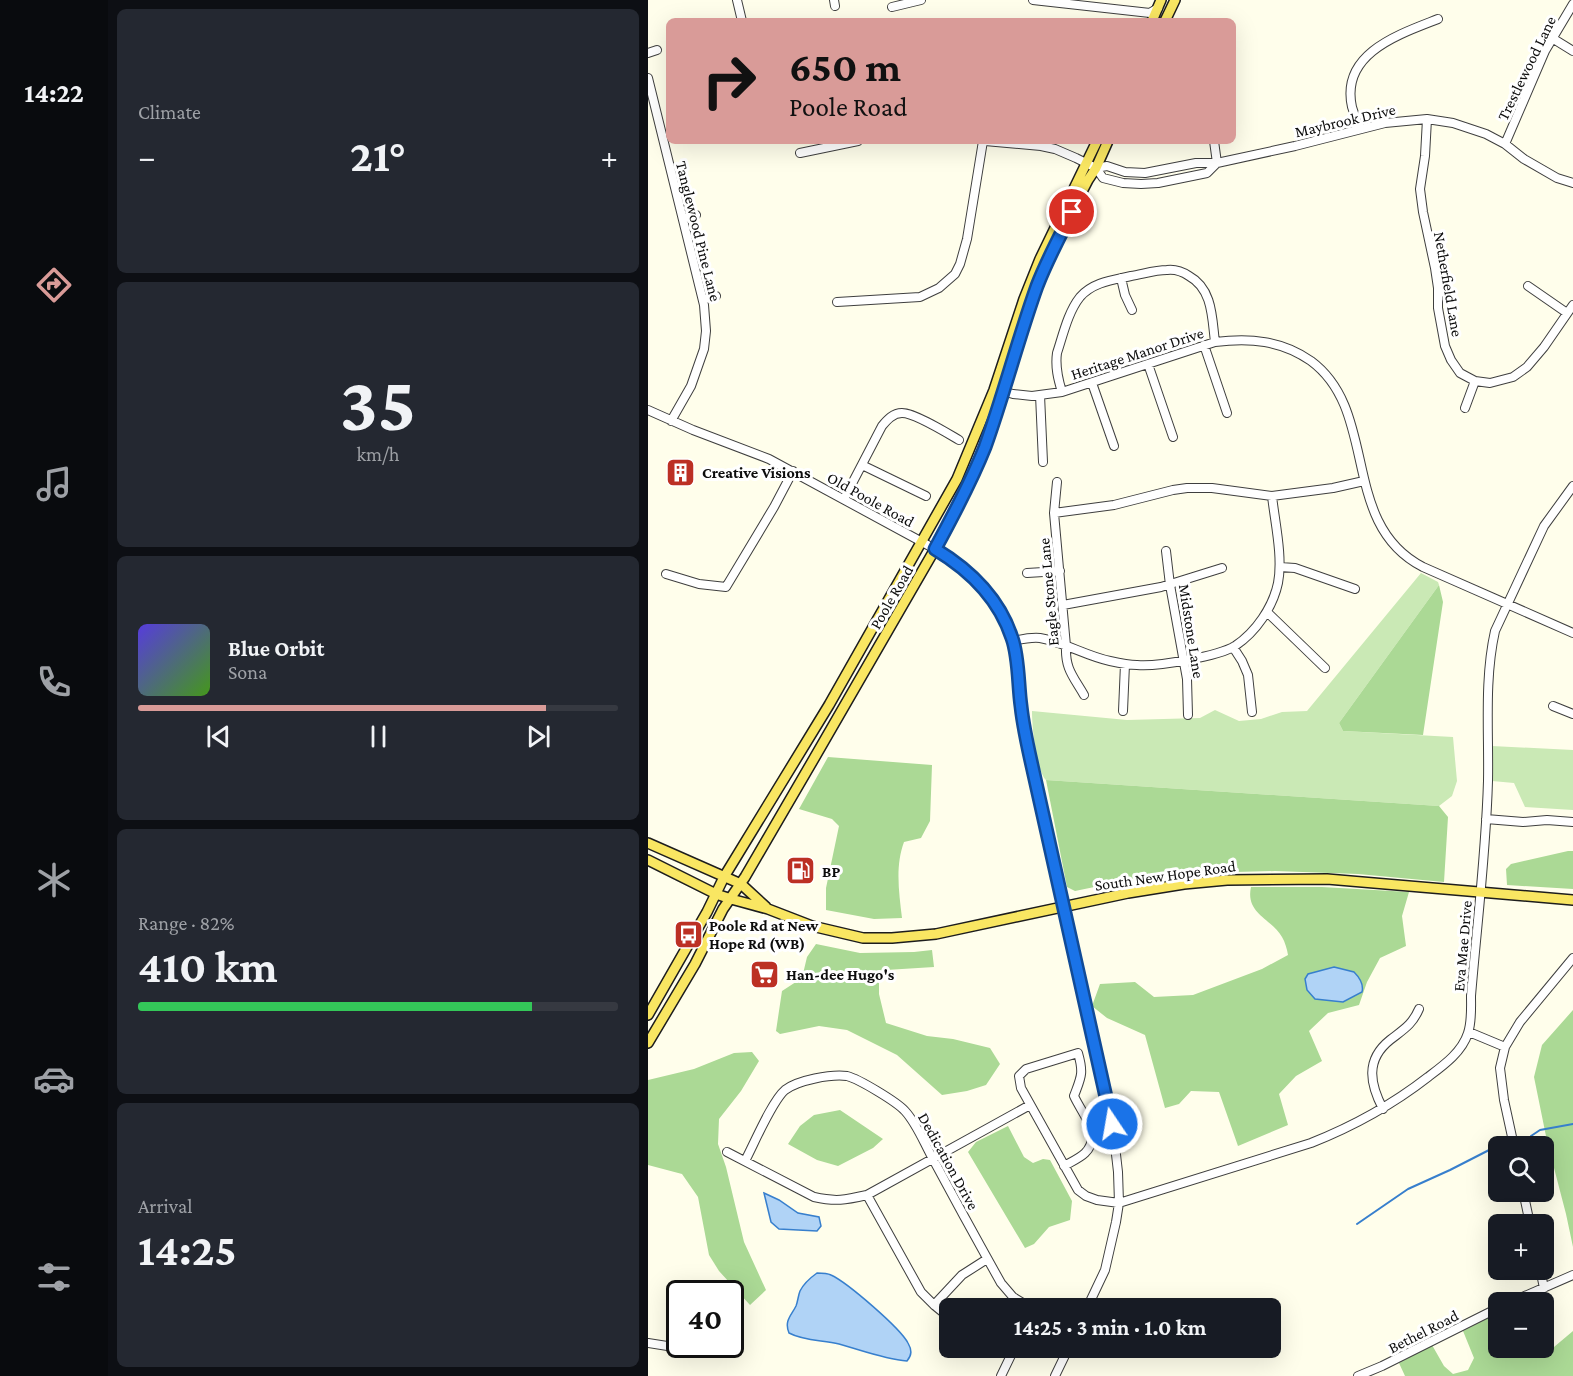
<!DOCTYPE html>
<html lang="en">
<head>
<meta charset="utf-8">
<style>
  body { margin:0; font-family:"Crimson Pro",serif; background:#242831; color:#f1f3f6; height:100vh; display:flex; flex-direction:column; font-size:22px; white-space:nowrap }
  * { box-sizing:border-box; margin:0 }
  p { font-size:20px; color:#9ea1a6 }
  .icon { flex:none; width:33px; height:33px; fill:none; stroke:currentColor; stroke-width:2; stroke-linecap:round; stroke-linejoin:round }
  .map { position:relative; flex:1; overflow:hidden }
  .drawer { display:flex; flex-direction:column; gap:9px; padding:9px; background:#0d0f14; width:540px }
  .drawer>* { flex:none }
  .guide { position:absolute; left:18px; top:18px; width:570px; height:126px; border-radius:9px; box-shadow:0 6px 24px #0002; background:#d99b98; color:#111; overflow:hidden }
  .fabs { position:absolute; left:840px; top:1136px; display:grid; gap:12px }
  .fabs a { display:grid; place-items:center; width:66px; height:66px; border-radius:9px; background:#171b24; box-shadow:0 6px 24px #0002; font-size:30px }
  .speed { position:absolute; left:18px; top:1280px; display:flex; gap:12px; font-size:30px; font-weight:700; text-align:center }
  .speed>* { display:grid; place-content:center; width:78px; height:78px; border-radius:50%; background:#171b24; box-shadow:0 6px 24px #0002; line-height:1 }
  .speed .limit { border:3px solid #111; border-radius:9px; background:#fff; color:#111 }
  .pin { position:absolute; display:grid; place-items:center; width:51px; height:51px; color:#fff; margin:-26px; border:3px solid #fff; border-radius:50%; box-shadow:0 2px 6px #0007 }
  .me { position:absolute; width:66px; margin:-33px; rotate:348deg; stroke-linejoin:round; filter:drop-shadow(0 0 4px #0008) }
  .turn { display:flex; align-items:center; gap:21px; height:126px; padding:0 24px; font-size:27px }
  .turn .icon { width:78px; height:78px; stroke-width:2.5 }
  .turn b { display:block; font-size:42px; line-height:51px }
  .big { font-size:45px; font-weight:700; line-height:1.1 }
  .drawer .widget { flex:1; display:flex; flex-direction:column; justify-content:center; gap:9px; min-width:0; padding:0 21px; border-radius:9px; background:#242831 }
  .drawer .dial { align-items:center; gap:0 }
  .dial b { font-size:78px; line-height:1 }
  .song { display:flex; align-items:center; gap:18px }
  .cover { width:72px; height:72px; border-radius:9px; background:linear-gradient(135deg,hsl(250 70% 55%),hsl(100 70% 35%)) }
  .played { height:6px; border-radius:3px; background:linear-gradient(90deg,#d99b98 85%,#363941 85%) }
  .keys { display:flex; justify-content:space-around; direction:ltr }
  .heat { display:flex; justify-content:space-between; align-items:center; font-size:33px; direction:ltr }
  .charge { height:9px; border-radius:4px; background:linear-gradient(90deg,#34c759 82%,#363941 0) }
  .trip { position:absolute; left:291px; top:1298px; width:342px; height:60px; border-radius:9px; background:#171b24; box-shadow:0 6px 24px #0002; font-weight:700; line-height:60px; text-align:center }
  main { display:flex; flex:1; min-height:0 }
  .dock { display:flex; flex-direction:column; width:108px; justify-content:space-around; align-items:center; background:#090b0e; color:#9ea1a6 }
  .dock .icon { width:42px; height:42px }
  .dock .on { color:#d99b98 }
  .dock b { font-size:27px; color:#f1f3f6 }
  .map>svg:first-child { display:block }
</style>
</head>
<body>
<main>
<nav class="dock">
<b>14:22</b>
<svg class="icon on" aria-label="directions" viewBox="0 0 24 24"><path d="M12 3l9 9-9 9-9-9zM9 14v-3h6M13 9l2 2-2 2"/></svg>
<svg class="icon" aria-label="music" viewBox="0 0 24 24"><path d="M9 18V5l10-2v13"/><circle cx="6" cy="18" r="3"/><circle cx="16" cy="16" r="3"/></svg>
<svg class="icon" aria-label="phone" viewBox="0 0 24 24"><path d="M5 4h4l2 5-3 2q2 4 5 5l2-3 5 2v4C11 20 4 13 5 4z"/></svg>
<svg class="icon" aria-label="climate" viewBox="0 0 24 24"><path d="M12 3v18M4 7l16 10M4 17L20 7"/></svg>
<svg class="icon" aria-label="car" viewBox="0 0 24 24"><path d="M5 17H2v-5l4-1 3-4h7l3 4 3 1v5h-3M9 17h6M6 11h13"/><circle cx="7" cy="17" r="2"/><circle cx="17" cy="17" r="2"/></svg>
<svg class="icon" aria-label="filters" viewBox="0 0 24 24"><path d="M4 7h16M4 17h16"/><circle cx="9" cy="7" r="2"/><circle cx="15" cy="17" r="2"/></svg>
</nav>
<section class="drawer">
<div class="widget"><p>Climate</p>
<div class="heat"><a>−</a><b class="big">21°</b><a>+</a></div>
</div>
<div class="widget dial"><b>35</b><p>km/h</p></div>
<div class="widget">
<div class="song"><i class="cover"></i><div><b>Blue Orbit</b><p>Sona</p></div></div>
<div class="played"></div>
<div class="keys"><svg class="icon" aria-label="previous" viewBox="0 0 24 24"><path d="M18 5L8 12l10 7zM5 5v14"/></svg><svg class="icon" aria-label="pause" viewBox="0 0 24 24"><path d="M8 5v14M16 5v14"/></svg><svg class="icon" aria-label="next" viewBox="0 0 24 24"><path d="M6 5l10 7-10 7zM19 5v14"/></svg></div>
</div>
<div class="widget"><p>Range · 82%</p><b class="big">410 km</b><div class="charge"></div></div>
<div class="widget"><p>Arrival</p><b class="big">14:25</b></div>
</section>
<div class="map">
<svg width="925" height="1376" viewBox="0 0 925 1376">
  <rect width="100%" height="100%" fill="#fffeeb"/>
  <!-- green -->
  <path fill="#cae9b5" d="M773 573 790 582 791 585 691 723 695 731 805 737 809 781 804 796 791 806 398 780C388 770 384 727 384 711L479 720 552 718 567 710 591 721 613 719 634 712 659 711Z
    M844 746 925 750V810L877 807 866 783 844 781Z"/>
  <!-- forest -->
  <path fill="#abd995" d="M791 585 795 602 775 735 695 731 691 723Z
    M180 757 284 765 282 821 273 838 256 842C247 866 251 893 254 918L226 919 178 910V888L191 826 184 819 151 809Z
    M398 780 791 806 800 817 796 882 710 874 627 871 550 873 485 879 427 891 419 887Z
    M920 851H925V889L859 885 858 869 863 864Z
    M603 887H674L761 892 754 916 758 946 732 958 719 982 711 1005 680 1013 661 1031 674 1061 648 1076 631 1094 640 1125 590 1146 571 1092 543 1091 531 1104 517 1108 497 1035 459 1018 444 1006 452 984 487 982 506 997 545 995 614 969 640 955C639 949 637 942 634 937 624 919 597 914 603 887Z
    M168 944 212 953 266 952 284 950 286 967 238 970 231 976V994L238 1023 279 1036 305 1039 342 1048 352 1064 338 1085 319 1091 294 1095 249 1055 199 1030 171 1026 132 1034 128 1031 134 991 154 978 159 957Z
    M925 1010V1247L918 1214 899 1141 886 1077 894 1045Z
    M104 1052 111 1061 93 1091 71 1119 70 1144 78 1167 96 1242 118 1290 102 1305 71 1271 61 1255 50 1197 34 1174 0 1165V1080L46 1069 86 1053Z
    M192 1110 235 1139 225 1148 190 1166 169 1160 140 1144 152 1126 166 1115Z
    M360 1126 376 1157 385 1163 395 1159 402 1160 424 1201 422 1220 401 1227 386 1244 377 1248 320 1152 328 1142Z
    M850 1313V1347H896V1345L906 1347 925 1331V1376H757L751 1363 784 1345 796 1366 805 1374 820 1370 826 1358 815 1331Z"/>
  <!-- water -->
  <path fill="#b0d3f6" stroke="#377fcd" stroke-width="1.5" d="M686 967 706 972C711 977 716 984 714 992L695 1002 667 999 659 990 657 979 660 974Z
    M116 1193 131 1200 150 1213 171 1217 173 1226 169 1231 131 1229 123 1222Z
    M169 1273C173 1273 179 1273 183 1275 200 1283 252 1328 260 1343 264 1350 264 1355 259 1361 236 1359 213 1350 191 1344 174 1340 156 1341 141 1333 136 1321 143 1316 148 1306 150 1301 150 1296 152 1291 156 1283 162 1278 169 1273Z"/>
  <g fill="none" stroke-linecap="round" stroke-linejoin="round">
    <!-- stream -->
    <path stroke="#377fcd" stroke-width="2" d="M883 1136 892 1130 925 1124
      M709 1224 760 1189 802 1170 847 1147"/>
    <defs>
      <path id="minor" d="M89 0 94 21
        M186 0 187 6
        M385 0 502 13 510 8
        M244 7 273 0
        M904 38 925 51
        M0 53 9 50
        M0 78 56 305 58 331 56 349 43 386 23 421
        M779 119 777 156 772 189 775 212 787 268 790 288V308L797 346 803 360 812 373 827 381 842 383 865 377 879 367 896 347 925 305
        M712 129C709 122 706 114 704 107 692 53 752 34 790 19
        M337 141 393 146 407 149 428 158 448 168 455 178 475 183 493 184 510 183 559 173 569 163
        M566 141 569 163
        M857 144 897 51 925 4
        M152 153 210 141
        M448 168 459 166 477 172 497 173 548 163H569L647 146 737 123 779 119 805 123 838 134 857 144 876 159 909 178 925 183
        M35 219 48 215
        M473 278 477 295 484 310
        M880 286 919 313
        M55 300 68 296
        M189 302 272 297 291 288 307 274 312 264 319 239 335 141
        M556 345 579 413
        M500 364 525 437
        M444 383 466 446
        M351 390 365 394 384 396 414 392 567 342C602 338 633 340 663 361 732 412 691 524 775 567L925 633
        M414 392C410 379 407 367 409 353 415 335 420 312 432 297 445 282 465 280 483 276 495 274 507 270 519 270 527 269 535 272 541 276 565 289 564 319 567 342
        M392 395 395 462
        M817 408 827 381
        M0 410 45 430 121 459 287 549 313 565 330 580 355 615 364 638 376 729 466 1137 470 1172 471 1203 468 1222 457 1270 439 1308
        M214 465 278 496
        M409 482 406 513 418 646C417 669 425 676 436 695
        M196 499 234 426C239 420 245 413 254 413 267 413 299 433 311 440
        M406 513 466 505 525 490 539 488H564L624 496 685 488 716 481
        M518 551 522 585 539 679 540 715
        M632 567 647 568 707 589
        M379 573 412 571
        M18 574 51 584 78 587 126 507 145 471
        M415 605 513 587 574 568
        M619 612 677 668
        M365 641C374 639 383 637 392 638 416 642 438 656 462 661 471 663 480 665 489 665 509 667 571 656 587 646 608 632 625 607 630 583 635 557 627 523 624 496
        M585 647 594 661 600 675 604 712
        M905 706 925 714
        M475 711 477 664
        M838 819 875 822 899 820 925 822
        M821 1032 857 1047
        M735 1109C722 1084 717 1060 742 1040 756 1029 764 1025 771 1009
        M866 1146 856 1100 852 1068 857 1047 872 1022 925 958
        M79 1152 166 1197C188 1202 197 1200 219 1195L382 1105
        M97 1161C106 1144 124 1101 137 1090 150 1080 183 1074 199 1076 211 1079 249 1102 257 1111 269 1124 276 1143 285 1159 307 1200 330 1242 353 1283L365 1297 383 1308
        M416 1166C423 1162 432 1158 437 1153 455 1135 434 1114 426 1096 433 1077 436 1074 430 1053L378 1069 371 1076 373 1088 430 1190 438 1196 449 1200 471 1203 663 1143C706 1126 744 1105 780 1077 796 1065 814 1052 820 1033 824 1021 823 1007 823 996 829 924 838 853 840 781 841 732 836 680 847 631L896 526 925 486
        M875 1191 882 1224
        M219 1195 273 1292 286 1305 302 1318
        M892 1269 896 1288
        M863 1302 925 1275
        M286 1305 314 1275 339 1259
        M0 1343 51 1351H75
        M353 1376 367 1347
        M407 1376 421 1347
        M710 1376 734 1366 850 1308"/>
      <path id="major" d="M504 21 513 0
        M517 21 527 0
        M0 843 93 884 118 907
        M0 860 68 894 83 899 120 909 164 926 215 938H244L288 934 480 893 536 884 579 880 679 879 925 900
        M0 1015 59 912 76 877 181 705 309 479 346 390 376 299 392 259 449 141
        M0 1043 47 964 75 909 97 877 164 762 287 549 314 499 336 448 356 391 376 325 390 283 424 211 440 180 448 168 460 141"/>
    </defs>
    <!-- minor casing -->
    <use href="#minor" stroke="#3f3f3f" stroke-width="10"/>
    <!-- major casing -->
    <use href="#major" stroke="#1d1d1d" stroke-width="12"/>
    <!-- minor -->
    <use href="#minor" stroke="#fff" stroke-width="8"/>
    <!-- major -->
    <use href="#major" stroke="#f9e662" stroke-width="9"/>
  </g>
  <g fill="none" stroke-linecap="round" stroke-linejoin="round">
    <defs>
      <path id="route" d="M424 212C412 236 399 260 389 286 370 339 356 394 337 447 323 482 305 516 287 549 322 570 351 598 364 638 371 657 370 685 373 706 375 725 379 743 383 761L464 1124"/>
    </defs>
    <!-- route casing -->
    <use href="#route" stroke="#114b97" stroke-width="15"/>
    <!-- route -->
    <use href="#route" stroke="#1a73e8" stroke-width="10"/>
  </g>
  <!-- icons -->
  <defs>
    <symbol id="building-square" viewBox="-11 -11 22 22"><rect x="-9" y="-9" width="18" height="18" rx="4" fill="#bc3024" stroke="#fff"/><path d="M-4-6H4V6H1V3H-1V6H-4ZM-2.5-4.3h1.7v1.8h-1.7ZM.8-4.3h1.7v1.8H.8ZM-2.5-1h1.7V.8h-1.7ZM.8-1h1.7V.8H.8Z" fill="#fff"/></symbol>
    <symbol id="fuel-square" viewBox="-11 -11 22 22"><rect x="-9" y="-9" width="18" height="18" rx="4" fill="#bc3024" stroke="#fff"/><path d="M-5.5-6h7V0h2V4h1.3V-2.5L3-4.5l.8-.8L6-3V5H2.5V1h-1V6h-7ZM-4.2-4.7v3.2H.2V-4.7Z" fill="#fff"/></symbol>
    <symbol id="bus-square" viewBox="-11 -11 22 22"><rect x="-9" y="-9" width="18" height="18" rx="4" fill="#bc3024" stroke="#fff"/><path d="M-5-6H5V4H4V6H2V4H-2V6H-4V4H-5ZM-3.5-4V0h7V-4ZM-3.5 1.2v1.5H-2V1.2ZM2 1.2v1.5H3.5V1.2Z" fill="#fff"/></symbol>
    <symbol id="supermarket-square" viewBox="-11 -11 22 22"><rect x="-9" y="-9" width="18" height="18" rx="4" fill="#bc3024" stroke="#fff"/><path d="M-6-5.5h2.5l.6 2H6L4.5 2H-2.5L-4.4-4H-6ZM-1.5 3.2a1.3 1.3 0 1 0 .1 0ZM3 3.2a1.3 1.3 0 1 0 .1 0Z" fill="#fff"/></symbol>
  </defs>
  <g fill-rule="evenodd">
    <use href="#building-square" x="16" y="456" width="33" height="33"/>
    <use href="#fuel-square" x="136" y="854" width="33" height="33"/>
    <use href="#bus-square" x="24" y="918" width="33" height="33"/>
    <use href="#supermarket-square" x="100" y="958" width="33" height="33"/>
  </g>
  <g text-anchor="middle" stroke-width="6" stroke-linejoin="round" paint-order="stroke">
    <!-- street labels -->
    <g font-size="16" fill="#0c0c0c" stroke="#fff">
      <text transform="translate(878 68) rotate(-64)" y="6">Trestlewood Lane</text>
      <text transform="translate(697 120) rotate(-13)" y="6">Maybrook Drive</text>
      <text transform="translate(51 231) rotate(76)" y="6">Tanglewood Pine Lane</text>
      <text transform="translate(801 284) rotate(80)" y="6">Netherfield Lane</text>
      <text transform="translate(489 353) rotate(-18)" y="6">Heritage Manor Drive</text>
      <text transform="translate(223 499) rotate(29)" y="6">Old Poole Road</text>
      <text transform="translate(400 592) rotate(-95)" y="6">Eagle Stone Lane</text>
      <text transform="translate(243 597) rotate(-60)" y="6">Poole Road</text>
      <text transform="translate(544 631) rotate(81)" y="6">Midstone Lane</text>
      <text transform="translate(517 875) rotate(-8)" y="6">South New Hope Road</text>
      <text transform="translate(814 946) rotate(-85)" y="6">Eva Mae Drive</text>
      <text transform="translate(301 1161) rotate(61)" y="6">Dedication Drive</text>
      <text transform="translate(775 1331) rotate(-27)" y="6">Bethel Road</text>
    </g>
    <!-- poi labels -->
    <g font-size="16" font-weight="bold" fill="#0c0c0c" stroke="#fff" text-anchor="start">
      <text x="54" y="478">Creative Visions</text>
      <text x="174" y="877">BP</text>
      <text x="61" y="931">Poole Rd at New<tspan x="61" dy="18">Hope Rd (WB)</tspan></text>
      <text x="138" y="980">Han-dee Hugo's</text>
    </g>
  </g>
</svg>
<div class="fabs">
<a><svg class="icon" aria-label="search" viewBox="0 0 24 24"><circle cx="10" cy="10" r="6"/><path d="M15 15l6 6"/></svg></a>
<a>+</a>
<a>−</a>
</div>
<div class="speed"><div class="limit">40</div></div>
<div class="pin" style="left:424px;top:212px;background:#d93025"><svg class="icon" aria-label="arrive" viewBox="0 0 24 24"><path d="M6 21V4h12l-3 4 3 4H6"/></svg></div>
<svg class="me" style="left:464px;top:1124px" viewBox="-20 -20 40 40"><circle r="17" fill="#1a73e8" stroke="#fff" stroke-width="3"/><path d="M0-11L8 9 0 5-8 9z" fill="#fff"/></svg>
<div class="trip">14:25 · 3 min · 1.0 km</div>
<div class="guide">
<div class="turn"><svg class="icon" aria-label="right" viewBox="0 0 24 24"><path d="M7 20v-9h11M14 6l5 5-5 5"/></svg><div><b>650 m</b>Poole Road</div></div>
</div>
</div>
</main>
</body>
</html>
